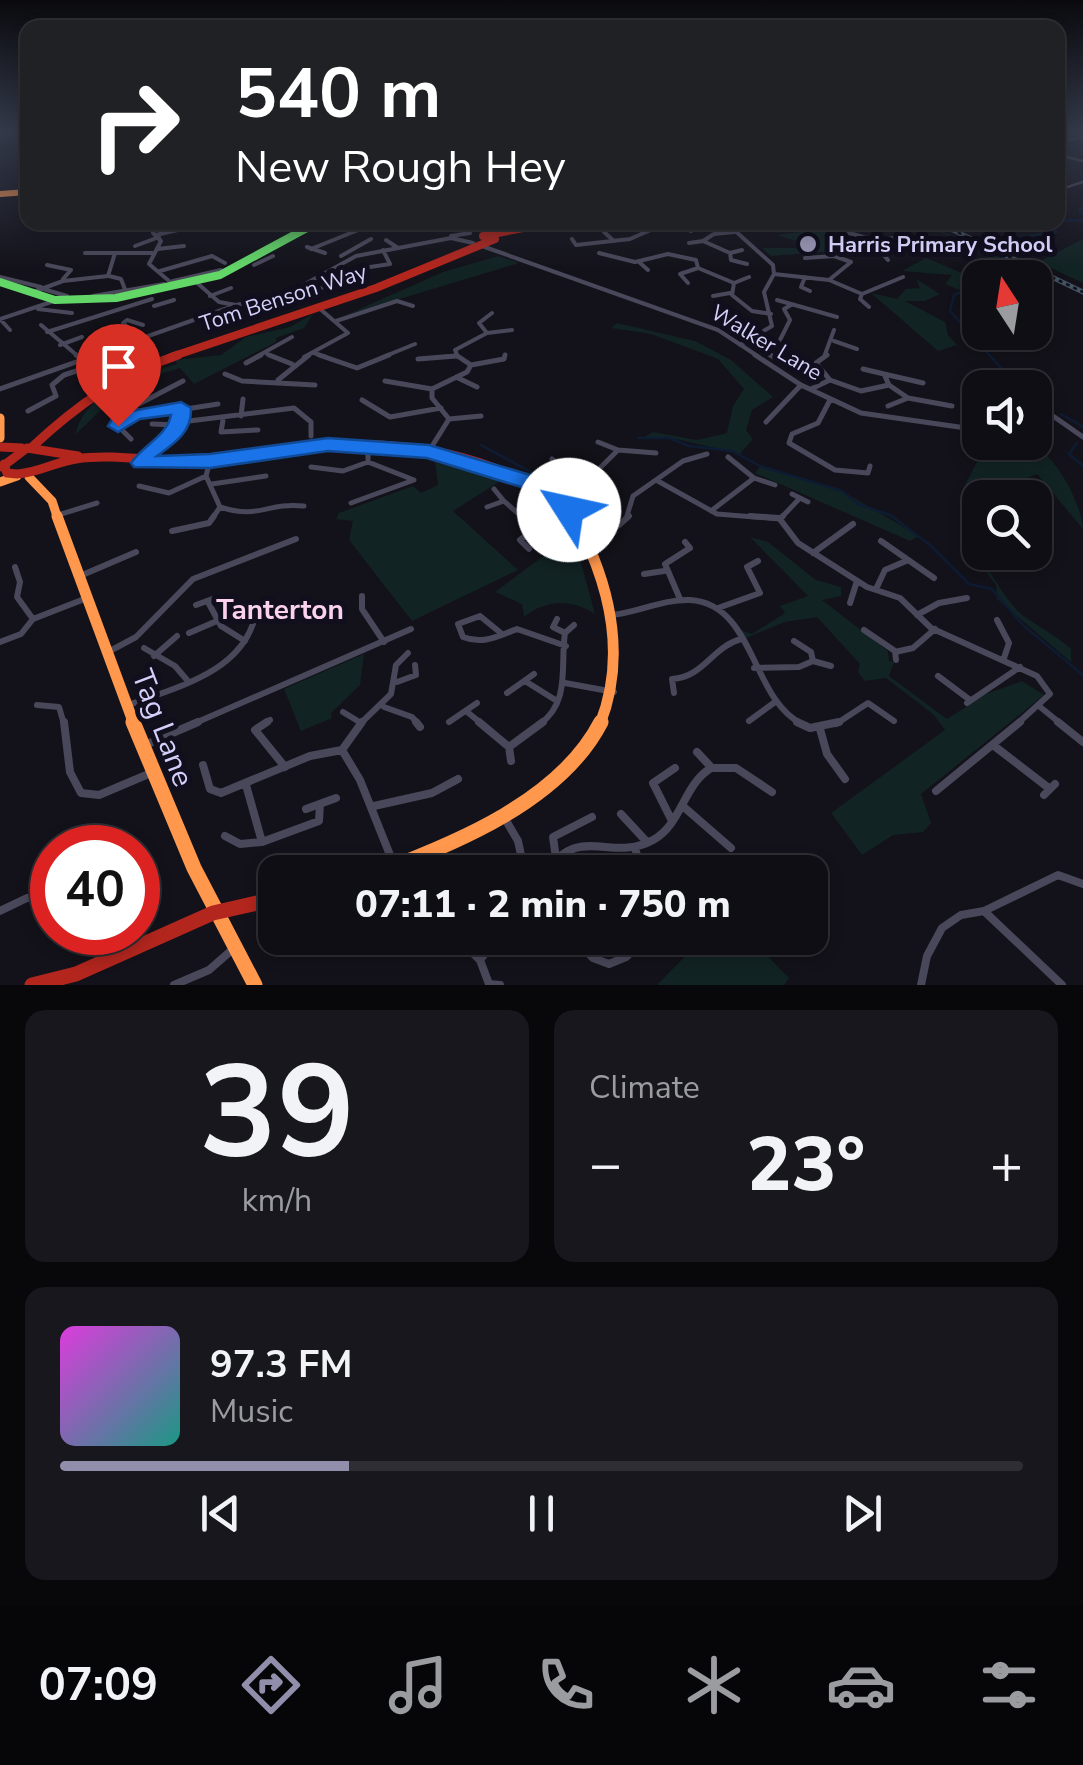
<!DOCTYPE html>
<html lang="en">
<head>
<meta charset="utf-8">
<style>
  body { margin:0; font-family:"Nunito Sans",sans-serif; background:#17171d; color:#f1f3f6; height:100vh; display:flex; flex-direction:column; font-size:38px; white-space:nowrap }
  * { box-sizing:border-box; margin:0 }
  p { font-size:32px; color:#9b9ca0 }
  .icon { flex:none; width:55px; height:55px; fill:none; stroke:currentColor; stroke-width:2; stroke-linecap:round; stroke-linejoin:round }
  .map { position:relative; height:985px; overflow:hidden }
  .side { display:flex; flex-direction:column; gap:25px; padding:25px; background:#08080b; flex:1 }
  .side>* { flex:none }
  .banner { position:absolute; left:20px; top:20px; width:1045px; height:210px; border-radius:20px; box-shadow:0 5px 15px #0003,0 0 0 2px #2e2e34; background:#202124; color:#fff; overflow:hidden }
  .needle { width:65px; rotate:348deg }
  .tools { position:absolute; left:962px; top:260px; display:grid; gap:20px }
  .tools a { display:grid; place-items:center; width:90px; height:90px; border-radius:20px; background:#0e0e14; box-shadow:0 5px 15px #0003,0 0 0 2px #2e2e34; font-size:50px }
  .speed { position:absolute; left:30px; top:825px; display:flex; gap:20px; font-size:50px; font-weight:700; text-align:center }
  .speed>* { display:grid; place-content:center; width:130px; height:130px; border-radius:50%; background:#0e0e14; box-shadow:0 5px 15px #0003,0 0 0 2px #2e2e34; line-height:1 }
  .speed .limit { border:15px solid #d22; background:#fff; color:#111 }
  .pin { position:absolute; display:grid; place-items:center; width:85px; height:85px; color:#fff; margin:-102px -42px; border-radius:50% 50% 50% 0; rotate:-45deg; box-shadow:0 0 10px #0007 }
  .pin .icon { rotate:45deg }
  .me { position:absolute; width:110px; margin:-55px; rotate:305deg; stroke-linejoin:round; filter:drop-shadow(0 0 8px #0008) }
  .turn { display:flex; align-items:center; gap:35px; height:210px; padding:0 50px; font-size:45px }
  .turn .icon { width:130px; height:130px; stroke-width:2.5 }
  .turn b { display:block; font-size:70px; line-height:85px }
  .big { font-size:75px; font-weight:800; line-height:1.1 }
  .side .card { flex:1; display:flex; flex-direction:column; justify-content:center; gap:15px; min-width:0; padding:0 35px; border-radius:20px; background:#17171d }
  .side .dial { align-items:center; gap:0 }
  .dial b { font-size:130px; line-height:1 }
  .song { display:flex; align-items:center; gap:30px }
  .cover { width:120px; height:120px; border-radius:15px; background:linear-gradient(135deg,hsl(300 70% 55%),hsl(170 70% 35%)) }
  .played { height:10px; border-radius:5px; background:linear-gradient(90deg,#908eab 30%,#2e2e34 30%) }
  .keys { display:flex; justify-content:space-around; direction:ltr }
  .heat { display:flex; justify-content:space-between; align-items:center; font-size:55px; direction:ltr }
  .side .tiles { flex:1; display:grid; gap:25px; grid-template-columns:1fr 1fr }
  .card:last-child { grid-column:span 2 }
  .trip { position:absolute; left:258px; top:855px; width:570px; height:100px; border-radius:20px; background:#0e0e14; box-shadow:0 5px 15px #0003,0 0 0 2px #2e2e34; font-weight:800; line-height:100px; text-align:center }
  .tabs { display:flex; height:160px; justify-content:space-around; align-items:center; background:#060608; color:#9b9ca0 }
  .tabs .icon { width:70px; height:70px }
  .tabs .current { color:#908eab }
  .tabs b { font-size:45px; color:#f1f3f6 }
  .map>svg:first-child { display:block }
</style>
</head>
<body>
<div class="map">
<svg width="1083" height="985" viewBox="0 0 1083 985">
  <rect width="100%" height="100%" fill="#13121a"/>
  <!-- green -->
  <path fill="#122324" d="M909 223H922L1003 259 980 278V284L959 290 945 284 952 275 902 271 926 258 962 273 979 274 991 260 935 229Z
    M800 232H837L860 249 771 256 762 248H820V244L807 243 819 238 802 236 800 242 777 235Z
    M1083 239V283L1038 262Z
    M498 256 519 263 346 315 443 272Z
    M916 279 940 294 925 301H905L945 322 948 335 957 345 938 351 871 293 897 299 906 289 920 288Z
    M313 314 304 328 276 338V342L194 384 180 368 151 377V386L137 382 118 394 114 404 101 410 76 434C83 393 142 374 177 364L175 360 221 355 246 337 290 327Z
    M617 323 695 341 731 360 773 397 752 410 746 430 753 439 740 454 676 439H641L653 432 697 440 727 433 733 406 744 389 718 359 651 334 611 328Z
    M973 441C992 445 1017 443 1036 449 1057 455 1083 509 1083 529L1037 474 980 498C977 506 970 516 970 526 970 544 1006 601 1020 613 1036 626 1055 634 1071 649V662L997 599 996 585 964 542 963 489 980 456Z
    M435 462 502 480 453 511 518 570 412 621 349 540 353 521 336 519 339 513 413 486 421 493 438 485Z
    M760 467 842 491 919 536 910 541 755 473Z
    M573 534 595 614C571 599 547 599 524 617L522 604 495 592Z
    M750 537 768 542 816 580 841 587V596L822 600 888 651 889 661 894 662 889 676 947 719 986 694 1022 681 1044 695 921 794 931 823 923 832 893 835 862 855 831 813 945 730 934 715 886 678 865 681 858 672 860 664 817 617 785 622 746 638 741 630 752 634 785 613 780 606 808 596Z
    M364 654 360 685 331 713 332 718 301 731 284 689Z
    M703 938H750L789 978 784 985H657Z"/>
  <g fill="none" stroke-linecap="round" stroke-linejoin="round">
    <!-- stream -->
    <path stroke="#0e1c33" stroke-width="2.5" d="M0 138 28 134
      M1083 207 1079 210 1083 214
      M1058 221 1083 220
      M984 278 998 259 1044 249 1015 238 1057 232 1052 227 1056 222
      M980 283 954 295 950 311 1019 388
      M1035 398 1052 409
      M1061 414 1083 427
      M638 438H669L689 446 732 451 760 466 842 491 858 504 890 515 930 545 969 584 992 589 1024 626 1083 675
      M1077 443 1069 454 1083 466
      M481 445 553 484"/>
    <!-- street-far4 -->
    <path stroke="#49485a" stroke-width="2.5" d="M1058 142 1083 137
      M1058 155 1083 161
      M1058 167 1064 169 1058 172
      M1058 190 1083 182
      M470 222 472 227
      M670 222 690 231
      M725 222 735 231
      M811 222 841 231
      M859 223 867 222
      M501 227 531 222
      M406 229 436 227
      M847 229 860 222
      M761 230 772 227 771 222
      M175 231 205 224
      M357 231 378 222
      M649 231 669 222"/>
    <!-- street-far3 -->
    <path stroke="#49485a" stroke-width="4" d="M684 228 691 231
      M732 228 773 265 774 274 764 292 772 326 740 345
      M832 228 870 239 888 260
      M406 229 419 228
      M761 230 768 228
      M604 232 614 241
      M734 232 714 234 703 241 730 253 731 260 747 264
      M153 233 161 241 149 264 175 286
      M156 235 186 228
      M451 236 470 233
      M572 239 576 245 630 239 655 228
      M870 239 900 238 918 249
      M386 240 398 248
      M689 243 703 241
      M135 246 159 237
      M482 246 718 330 759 357
      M307 247 325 253
      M157 249 184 246
      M311 249 363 228
      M85 253H152
      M599 253 635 262 668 254 696 260 698 268 734 283 732 295 752 311 771 314
      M730 253 742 250
      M341 256 371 239
      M805 258 834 256 851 262 829 280
      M639 262 648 270
      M47 265 71 270 63 279
      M254 265 273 256
      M370 267 390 264 383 250
      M160 271 212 256 225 263
      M774 274 829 280 862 294 860 299 869 307
      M109 276 121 279 126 292
      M0 277 41 287
      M805 277 801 287 810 291
      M173 281 221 270
      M196 282 219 302 236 305
      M688 283 680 274 698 268
      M734 283 749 277
      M321 288 350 276
      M43 289 67 296
      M33 292 63 281 108 276 115 253
      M862 294 903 277
      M93 296 164 284
      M210 296 231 288
      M713 296 730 293
      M777 300 837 317
      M154 306 174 300
      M38 309 72 313
      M0 319 54 301
      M0 319 10 330
      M336 321 397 301 413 306
      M41 325 79 357
      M130 329 123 323 127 320 143 325
      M47 332 152 299
      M487 333 512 330
      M834 341 857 349
      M752 342 774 357
      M778 344 790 320 784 309 791 305
      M60 345 82 337
      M314 353 326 357
      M267 354 275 357
      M89 357 236 305 287 294 356 256 451 238 473 243
      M256 357 292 337
      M304 357 348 333 319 308
      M383 357 415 344
      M440 357 456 356
      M458 357 455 350 487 333 479 323 492 313
      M824 357 834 330"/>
    <!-- street-far2 -->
    <path stroke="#49485a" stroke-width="5" d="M76 355 80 358
      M269 355 292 364
      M319 355 357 368 389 355
      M755 355 801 385 861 413 980 430
      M770 355 778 360
      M418 359 456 356
      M246 363 261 355
      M471 365 504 359 505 355
      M863 369 884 374
      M225 374 242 381 315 385
      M456 377 477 387
      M278 380 309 355
      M830 380 861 391 889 385 908 398 952 406
      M385 381 432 389
      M889 385 884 374 923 383
      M0 389 96 355
      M811 389 830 380 816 363 827 355
      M362 400 390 417 441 408
      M830 400 818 423 792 434 789 443 835 470 868 473 870 466
      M888 406 908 398
      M28 411 56 396 52 385 64 375 95 365
      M137 413 135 406 183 381
      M241 416 243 399
      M449 419 481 416
      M1035 419 1053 416 1083 437
      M223 420 221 432 258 430
      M766 422 801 385
      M152 424 176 425
      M131 439 118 426 122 419 218 404
      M598 442 618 450
      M429 451 449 419 432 398V389L467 372 471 365 456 355
      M728 457 754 478 775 485
      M552 459 570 473 591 477
      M210 461 206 476 220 507C261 520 265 502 304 506
      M141 463 181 422 294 408 311 422V436
      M311 467 343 471 368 462
      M656 480 717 514 780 519
      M212 484 266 476
      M139 486 169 493 206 476
      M494 489 503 500
      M792 494 808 502
      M351 503 414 480 368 462V444
      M487 507 504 501 524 519
      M517 511 550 494
      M711 511 754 478
      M58 515 97 503
      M212 519 220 507
      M613 519 606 496 591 477 618 450 656 453
      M626 519 633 496 683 461 707 454
      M780 519 800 498"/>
    <!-- street-far1 -->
    <path stroke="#49485a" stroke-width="6" d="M521 516 535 529 520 540 529 549
      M750 516 779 518 798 543 867 587 900 598 931 628 1037 676 1050 694 1017 724
      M780 519 783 516
      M619 525 629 516
      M172 531 209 523 214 516
      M588 538 619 525 611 516
      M881 541 934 578
      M813 553 853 524
      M15 567 20 582 17 597 33 619
      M644 574 664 571
      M80 576 136 552
      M876 589 885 570 906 561
      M362 596V609L384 642
      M680 599 665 564 690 548 685 542
      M208 602 221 626 245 641
      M850 603 857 581
      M196 605 218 597
      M718 608 760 593 747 567 758 561
      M612 615C638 612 664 599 690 600 755 604 751 699 802 724
      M917 615 939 603 967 598
      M997 620 1009 643 1004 658
      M864 630 895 651 896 660
      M189 633 217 621
      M565 633 574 625
      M502 634 480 616 458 624 463 637C483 645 498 636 517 629L566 646
      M0 642 21 634 33 619 87 598
      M144 648 175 666 187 680
      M108 652 136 637 193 579 296 539
      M895 652 913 648 935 629
      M154 656 177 636
      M813 661 831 666
      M754 668 799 667 813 661 811 652 794 641
      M938 676 970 700
      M525 681 557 701
      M397 682 416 675 415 665
      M565 683 614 692
      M507 693 534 674
      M674 693 672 679C704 677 712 647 741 639
      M967 703 1020 667
      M37 705 59 707 64 724
      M129 705C176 687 241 673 255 617
      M1039 706 1061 724
      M384 707 412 717 418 724
      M466 711 482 724
      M343 712 361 723
      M749 721 775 702
      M449 722 477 703
      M193 724 411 629
      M264 724 270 720
      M360 724 391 694 396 665 408 653
      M540 724C571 701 560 666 565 633L553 627 557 619
      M836 724 868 703 894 721"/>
    <!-- street -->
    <path stroke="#49485a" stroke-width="8" d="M64 722 70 772 81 793 99 795 151 773
      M267 722 255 730 285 767
      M416 722 420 727
      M479 722 509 747 543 722
      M797 722 810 728 839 722
      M1058 722 1083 742
      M820 729 827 754 845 779
      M145 745 198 722
      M993 745 1050 789
      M509 747 511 761
      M342 750 362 722
      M697 752 711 767
      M203 765 210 789 221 793 310 756 342 750 360 780 394 865
      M246 785 262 842 319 821 320 804
      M936 791 1020 722
      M1044 795 1055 784
      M374 806 432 793 458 779
      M685 808 731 848
      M306 809 336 798
      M621 814 646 841
      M504 817 518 841 523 864 536 872
      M672 821 653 783 675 768
      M225 836 240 844 262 842
      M635 847 641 872
      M556 858 553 837 592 817
      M494 870 498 872
      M547 872C578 823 612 863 653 840 682 824 683 785 711 768H736L772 792
      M0 911 27 898 52 896
      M984 911 1062 985
      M457 938 480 960
      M497 938 480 960 489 984 500 985
      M574 938 593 958 609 964 626 957 646 938
      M174 985 209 970 233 949
      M921 985 927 956 942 928 961 915 984 911 1058 875 1083 884"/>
    <!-- fast-far1 -->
    <path stroke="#63d668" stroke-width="6" d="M302 231 318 222"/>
    <!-- fast -->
    <path stroke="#63d668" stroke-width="8" d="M0 282 55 300 116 298 220 275 307 228"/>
    <!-- slow-far3 -->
    <path stroke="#ff974d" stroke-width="6" d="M0 194 28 192"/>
    <!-- slow-far2 -->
    <path stroke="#ff974d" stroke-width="9" d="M0 418V438
      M29 477 52 501 58 519
      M0 482 17 476"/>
    <!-- slow-far1 -->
    <path stroke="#ff974d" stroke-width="11" d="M57 516 134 724
      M583 534C612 594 625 661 600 724"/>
    <!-- slow -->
    <path stroke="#ff974d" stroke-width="15" d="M133 722 194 868 255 985
      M379 872C457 843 561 800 601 722"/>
    <!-- jam-far4 -->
    <path stroke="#b3261e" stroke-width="6" d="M510 231 554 222"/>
    <!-- jam-far3 -->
    <path stroke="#b3261e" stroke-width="8" d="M483 236 523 228
      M171 357 376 288 495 239"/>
    <!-- jam-far2 -->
    <path stroke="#b3261e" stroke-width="9" d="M0 447 22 448
      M32 447C77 405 119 375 178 355
      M4 464 7 473 17 474C38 473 55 462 76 459 116 453 158 463 198 461 234 459 269 450 305 447 391 439 508 449 569 519
      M2 467 27 448 78 456"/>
    <!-- jam-far1 -->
    <path stroke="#b3261e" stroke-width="11" d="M567 516 583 534"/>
    <!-- jam -->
    <path stroke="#b3261e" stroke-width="15" d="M32 985 76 974 213 913 275 899"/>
    <defs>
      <path id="rail" d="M936 222 1083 292"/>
    </defs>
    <!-- rail casing -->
    <use href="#rail" stroke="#435360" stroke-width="5"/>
    <!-- rail -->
    <use href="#rail" stroke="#110e1d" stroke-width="2.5" stroke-dasharray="4" stroke-linecap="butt"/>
  </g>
  <!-- sky -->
  <linearGradient id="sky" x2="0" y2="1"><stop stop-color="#0a0a0e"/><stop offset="0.49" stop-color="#333949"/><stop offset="1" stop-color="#333949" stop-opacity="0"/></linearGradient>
  <rect width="1083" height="268" fill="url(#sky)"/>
  <!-- route -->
  <path fill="#1a73e8" stroke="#114b97" stroke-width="2.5" d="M181 402 191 408C192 432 175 443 157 456L210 454 328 438 429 445 537 477 580 510 577 516H561L521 487 427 458 328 451 210 468 134 467 131 463C143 445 167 436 171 415L140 419 118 432 108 426 115 414Z"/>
  <!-- markers -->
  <circle fill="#908eab" stroke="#110e1d" stroke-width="4" cx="808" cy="244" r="10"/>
  <g text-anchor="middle" stroke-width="10" stroke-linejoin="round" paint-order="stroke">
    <!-- far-poi labels -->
    <g font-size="22" font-weight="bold" fill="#d4d0f9" stroke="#110e1d" text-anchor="start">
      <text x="828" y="252">Harris Primary School</text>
    </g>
    <!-- far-street labels -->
    <g font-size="22" fill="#d4d0f9" stroke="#110e1d">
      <text transform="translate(283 297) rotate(-18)" y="8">Tom Benson Way</text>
      <text transform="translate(767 342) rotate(31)" y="8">Walker Lane</text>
    </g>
    <!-- neighbourhood labels -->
    <g font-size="28" font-weight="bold" fill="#fad2ec" stroke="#110e1d">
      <text x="280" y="619">Tanterton</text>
    </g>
    <!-- near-street labels -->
    <g font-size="30" fill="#d4d0f9" stroke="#110e1d">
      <text transform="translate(163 728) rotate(69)" y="10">Tag Lane</text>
    </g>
  </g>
</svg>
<div class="tools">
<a><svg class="needle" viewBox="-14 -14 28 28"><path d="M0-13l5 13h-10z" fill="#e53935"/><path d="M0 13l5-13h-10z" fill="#9b9ca0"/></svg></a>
<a><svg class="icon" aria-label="sound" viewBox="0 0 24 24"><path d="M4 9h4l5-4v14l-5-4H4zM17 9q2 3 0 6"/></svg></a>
<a><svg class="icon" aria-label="search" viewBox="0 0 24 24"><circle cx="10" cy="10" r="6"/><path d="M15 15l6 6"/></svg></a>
</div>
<div class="speed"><div class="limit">40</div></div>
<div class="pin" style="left:118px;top:426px;background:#d93025"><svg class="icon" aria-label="arrive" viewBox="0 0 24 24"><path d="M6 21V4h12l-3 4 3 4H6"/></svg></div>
<svg class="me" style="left:569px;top:510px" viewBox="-20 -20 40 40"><circle r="19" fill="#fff"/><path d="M0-13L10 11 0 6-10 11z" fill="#1a73e8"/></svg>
<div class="trip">07:11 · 2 min · 750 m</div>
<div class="banner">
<div class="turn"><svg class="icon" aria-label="right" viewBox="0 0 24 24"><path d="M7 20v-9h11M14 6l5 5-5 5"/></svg><div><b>540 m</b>New Rough Hey</div></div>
</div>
</div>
<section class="side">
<div class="tiles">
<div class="card dial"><b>39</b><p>km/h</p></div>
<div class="card"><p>Climate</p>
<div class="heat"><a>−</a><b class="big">23°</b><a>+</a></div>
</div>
<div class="card">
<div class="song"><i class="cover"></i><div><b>97.3 FM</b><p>Music</p></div></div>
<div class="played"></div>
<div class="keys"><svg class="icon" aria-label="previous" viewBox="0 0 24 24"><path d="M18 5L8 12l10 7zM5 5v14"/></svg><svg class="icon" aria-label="pause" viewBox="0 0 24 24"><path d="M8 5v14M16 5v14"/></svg><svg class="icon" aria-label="next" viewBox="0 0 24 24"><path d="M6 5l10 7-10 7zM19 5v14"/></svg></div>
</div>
</div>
</section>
<nav class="tabs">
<b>07:09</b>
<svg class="icon current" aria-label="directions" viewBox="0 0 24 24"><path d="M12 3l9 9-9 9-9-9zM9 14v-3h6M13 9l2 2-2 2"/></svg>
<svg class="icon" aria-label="music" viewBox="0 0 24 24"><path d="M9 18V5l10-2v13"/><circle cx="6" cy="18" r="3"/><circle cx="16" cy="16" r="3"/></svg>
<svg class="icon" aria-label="phone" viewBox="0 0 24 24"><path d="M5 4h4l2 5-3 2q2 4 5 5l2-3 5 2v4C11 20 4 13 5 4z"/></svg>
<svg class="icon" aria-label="climate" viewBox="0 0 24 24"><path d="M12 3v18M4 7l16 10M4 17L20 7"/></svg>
<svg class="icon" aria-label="car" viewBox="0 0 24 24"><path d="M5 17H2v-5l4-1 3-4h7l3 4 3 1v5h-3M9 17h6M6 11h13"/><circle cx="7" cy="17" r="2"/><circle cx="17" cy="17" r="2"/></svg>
<svg class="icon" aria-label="filters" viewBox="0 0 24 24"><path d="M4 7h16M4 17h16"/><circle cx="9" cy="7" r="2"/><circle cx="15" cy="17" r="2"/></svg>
</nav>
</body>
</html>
